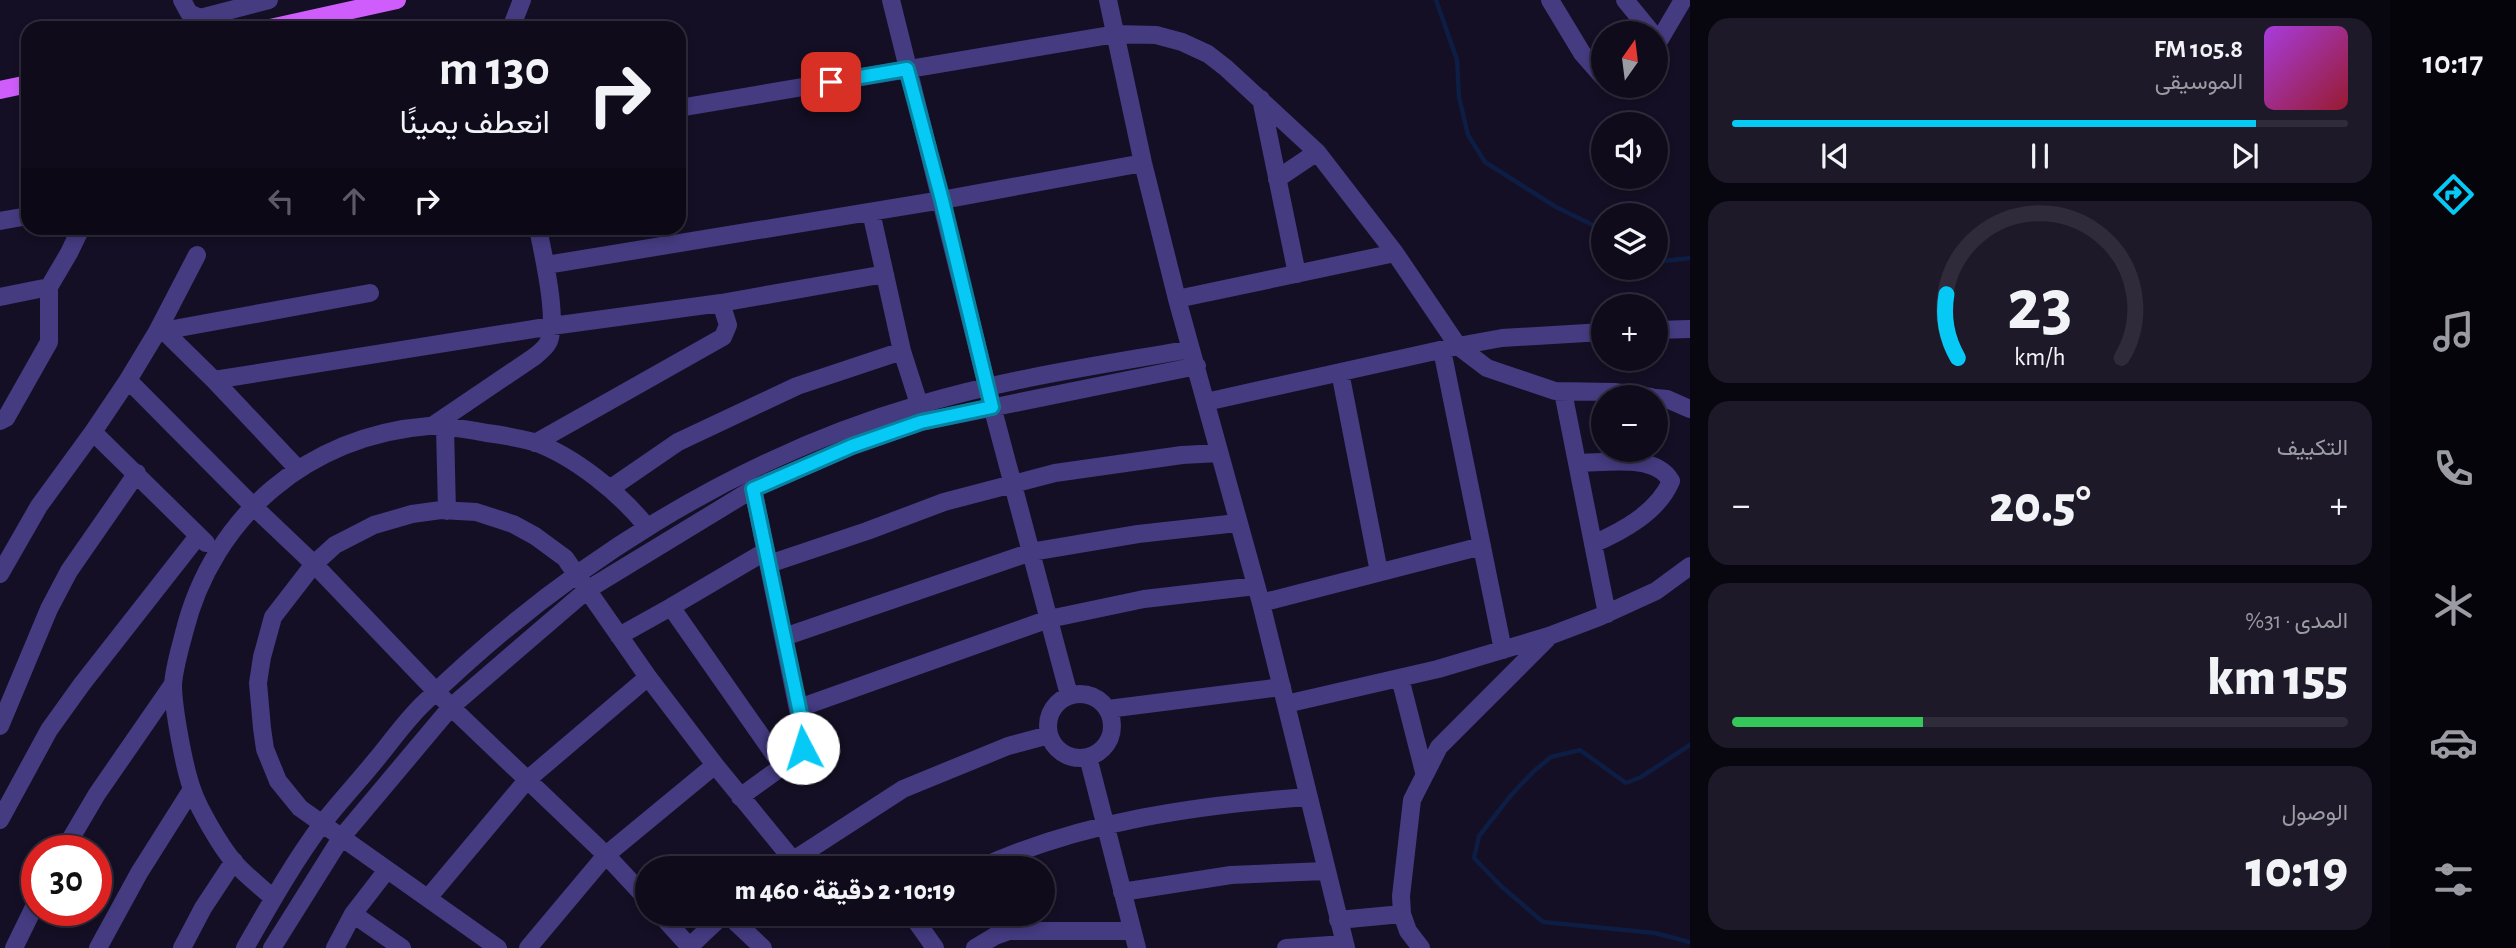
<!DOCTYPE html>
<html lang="ar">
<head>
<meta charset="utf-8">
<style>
  body { margin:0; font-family:"Alegreya Sans",Vazirmatn,sans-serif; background:#1d1928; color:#f1f3f6; direction:rtl; height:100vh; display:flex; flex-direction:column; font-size:26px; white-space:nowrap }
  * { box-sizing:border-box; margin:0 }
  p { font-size:23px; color:#9b9ba3 }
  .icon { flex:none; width:38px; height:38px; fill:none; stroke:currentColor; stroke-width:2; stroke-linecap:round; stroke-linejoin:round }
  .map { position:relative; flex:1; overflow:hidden; direction:ltr }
  .drawer { display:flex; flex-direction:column; gap:18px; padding:18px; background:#08060f; width:700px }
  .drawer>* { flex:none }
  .top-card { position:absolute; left:21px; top:21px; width:665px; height:214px; border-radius:21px; box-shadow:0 4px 10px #0003,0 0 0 2px #2f2b3a; direction:rtl; background:#0f0b1b; color:#f1f3f6; overflow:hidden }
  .needle { width:46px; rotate:14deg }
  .tools { position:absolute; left:1591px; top:21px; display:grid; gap:14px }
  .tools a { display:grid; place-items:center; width:77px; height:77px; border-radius:50%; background:#0f0b1b; box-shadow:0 4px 10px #0003,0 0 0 2px #2f2b3a; font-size:35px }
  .speed { position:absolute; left:21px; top:835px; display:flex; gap:14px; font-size:35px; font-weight:700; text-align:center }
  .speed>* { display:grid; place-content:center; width:91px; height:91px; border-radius:50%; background:#0f0b1b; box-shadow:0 4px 10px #0003,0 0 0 2px #2f2b3a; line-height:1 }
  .speed .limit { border:10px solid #d22; background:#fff; color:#111 }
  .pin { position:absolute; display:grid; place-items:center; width:60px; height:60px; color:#fff; margin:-30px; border-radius:14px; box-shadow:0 4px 10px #0006 }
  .me { position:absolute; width:77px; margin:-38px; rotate:355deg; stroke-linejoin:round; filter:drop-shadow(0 0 5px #0008) }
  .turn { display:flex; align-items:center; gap:24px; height:147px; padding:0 21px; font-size:32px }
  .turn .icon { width:91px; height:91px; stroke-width:2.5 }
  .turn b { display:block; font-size:49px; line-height:60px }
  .lanes { display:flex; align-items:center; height:66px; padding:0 21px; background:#0003; justify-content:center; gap:35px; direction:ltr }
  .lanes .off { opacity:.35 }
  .big { font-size:52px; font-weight:800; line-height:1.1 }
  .drawer .widget { flex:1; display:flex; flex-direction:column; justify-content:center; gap:10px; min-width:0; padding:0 24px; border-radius:21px; background:#1d1928 }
  .drawer .dial { align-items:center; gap:0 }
  .dial svg { height:182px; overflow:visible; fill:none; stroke:#2f2b3a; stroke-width:7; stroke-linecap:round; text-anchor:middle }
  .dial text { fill:#f1f3f6; stroke:none }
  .song { display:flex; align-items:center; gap:21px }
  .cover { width:84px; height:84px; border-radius:10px; background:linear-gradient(135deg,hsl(280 70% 55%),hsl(350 70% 35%)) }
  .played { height:7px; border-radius:4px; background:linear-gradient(90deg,#07c9f6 85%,#2f2b3a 85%) }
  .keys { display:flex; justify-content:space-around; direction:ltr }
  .heat { display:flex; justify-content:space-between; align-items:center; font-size:38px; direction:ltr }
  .charge { height:10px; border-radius:5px; background:linear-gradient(90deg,#34c759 31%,#2f2b3a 0) }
  .trip { position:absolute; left:635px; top:856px; width:420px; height:70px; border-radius:35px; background:#0f0b1b; box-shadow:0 4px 10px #0003,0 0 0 2px #2f2b3a; font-weight:800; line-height:70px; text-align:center; direction:rtl }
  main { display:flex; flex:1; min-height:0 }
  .menu { display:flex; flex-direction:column; width:126px; justify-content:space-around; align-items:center; background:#06040b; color:#9b9ba3 }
  .menu .icon { width:49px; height:49px }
  .menu .current { color:#07c9f6 }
  .menu b { font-size:32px; color:#f1f3f6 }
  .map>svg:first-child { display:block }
</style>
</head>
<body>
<main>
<nav class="menu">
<b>10:17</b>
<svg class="icon current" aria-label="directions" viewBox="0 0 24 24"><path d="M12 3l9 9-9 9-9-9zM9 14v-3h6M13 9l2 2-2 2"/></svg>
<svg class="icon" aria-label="music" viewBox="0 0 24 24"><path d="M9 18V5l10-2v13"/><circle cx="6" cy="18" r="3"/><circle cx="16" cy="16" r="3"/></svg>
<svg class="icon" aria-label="phone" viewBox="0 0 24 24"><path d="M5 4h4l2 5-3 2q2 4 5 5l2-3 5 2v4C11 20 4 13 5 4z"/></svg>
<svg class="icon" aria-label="climate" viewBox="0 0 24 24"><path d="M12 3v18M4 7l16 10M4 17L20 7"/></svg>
<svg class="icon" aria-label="car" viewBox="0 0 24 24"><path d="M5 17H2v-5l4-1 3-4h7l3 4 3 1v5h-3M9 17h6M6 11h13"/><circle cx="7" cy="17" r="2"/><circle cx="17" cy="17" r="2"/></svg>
<svg class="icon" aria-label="filters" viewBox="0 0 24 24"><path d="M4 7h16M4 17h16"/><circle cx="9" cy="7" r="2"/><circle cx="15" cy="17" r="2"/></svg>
</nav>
<section class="drawer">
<div class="widget">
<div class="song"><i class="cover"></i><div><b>105.8 FM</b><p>الموسيقى</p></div></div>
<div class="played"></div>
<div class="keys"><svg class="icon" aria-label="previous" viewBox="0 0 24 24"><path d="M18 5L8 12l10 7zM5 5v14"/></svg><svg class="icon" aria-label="pause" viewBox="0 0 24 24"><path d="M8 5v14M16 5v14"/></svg><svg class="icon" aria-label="next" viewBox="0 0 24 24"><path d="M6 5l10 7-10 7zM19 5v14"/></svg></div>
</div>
<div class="widget dial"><svg viewBox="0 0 100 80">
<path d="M14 69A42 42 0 1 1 86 69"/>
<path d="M14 69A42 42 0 0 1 9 41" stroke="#07c9f6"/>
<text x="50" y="56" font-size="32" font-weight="700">23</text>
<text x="50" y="72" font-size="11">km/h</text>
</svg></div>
<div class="widget"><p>التكييف</p>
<div class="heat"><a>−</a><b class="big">20.5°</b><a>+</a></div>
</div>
<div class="widget"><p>المدى · 31%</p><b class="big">155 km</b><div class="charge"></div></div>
<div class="widget"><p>الوصول</p><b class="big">10:19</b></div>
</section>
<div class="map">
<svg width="1690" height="948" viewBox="0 0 1690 948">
  <rect width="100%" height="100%" fill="#140f24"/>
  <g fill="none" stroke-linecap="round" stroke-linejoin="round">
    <!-- stream -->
    <path stroke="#0d1d44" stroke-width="4.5" d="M1436 0 1457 60 1459 97 1468 135 1485 162 1556 207 1603 230
      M1656 262 1690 258
      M1690 745 1641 777 1626 783 1580 750 1551 757 1534 771 1512 794 1479 836 1474 858 1501 886 1543 922 1655 933 1690 942"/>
    <!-- minor -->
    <path stroke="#443b81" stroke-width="18" d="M182 0 189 13 200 18 269 0
      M891 0 992 406 1069 695
      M1108 0 1143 163 1177 299 1261 603 1346 948
      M1550 0 1582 53 1603 77
      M1625 0 1652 33
      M511 28 522 0
      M1656 46 1683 0
      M1261 99 1297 274
      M679 108 1116 34 1156 35 1182 42 1208 54 1226 68 1317 152 1395 253 1458 346 1502 338 1603 332
      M1277 179 1317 152
      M871 212 902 351 919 404
      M0 221 28 216
      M197 255 157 332 128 380 254 507 314 564 451 707 606 855 648 900
      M546 265 942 200 1143 163
      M0 297 49 287
      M1177 299 1395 253
      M1656 330 1690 329
      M164 331 214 380 298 469
      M157 332 370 293
      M1442 350 1503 650
      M1340 372 1379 572
      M214 380 552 326 721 303 885 274
      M1563 392 1607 614
      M1656 398 1667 399 1690 409
      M1206 402 1458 346 1487 368 1555 391 1614 392 1651 397
      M0 421 6 418 49 342V287L69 253 81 228
      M432 426 534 357C540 352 546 348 549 341 558 316 543 255 538 228
      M445 427 447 511
      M93 432 128 380
      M535 443 723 337 728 325 721 303
      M1577 463C1605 463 1655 453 1671 481 1658 512 1623 531 1593 544
      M611 488 678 442 797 386 902 351
      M769 564 867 531 944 502 1055 473 1182 455 1219 453
      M0 574 39 506 93 432 206 543
      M1261 603 1482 546
      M671 607 766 551
      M619 636 671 607 783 767
      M784 637 1031 552 1138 534 1237 523
      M1400 678 1424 772
      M1048 726a32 32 0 1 1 64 0a32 32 0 1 1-64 0Z
      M1286 704 1438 669 1549 636 1599 617 1656 591 1690 566
      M799 708 1049 619 1144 599 1256 586
      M1108 709 1282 687
      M0 726 49 609 69 571 137 473
      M1088 757 1137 948
      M740 797 801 753 804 739 753 489
      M0 820 49 730 82 684 198 536
      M64 850 97 794 173 684
      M781 868 903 789 1008 746 1049 735
      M980 868C1083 821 1197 805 1308 797
      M1122 892 1231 875 1326 871
      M273 898C260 886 245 875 234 862 221 847 198 808 192 789 184 767 173 707 173 685 174 668 180 649 184 633 213 516 309 435 429 426 448 425 469 430 487 433 502 435 519 438 534 442 574 456 621 494 647 527
      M428 898 527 780 648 677
      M353 914 402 948
      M660 914 689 946
      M727 914 763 948
      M911 914 935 948
      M1338 920 1402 914
      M14 948 37 901
      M98 948 139 873 192 789
      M182 948 203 908 234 861
      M245 948C269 906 293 863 322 824 339 802 358 782 375 761 391 742 406 720 424 703 563 567 735 458 922 404 1010 378 1101 365 1191 349
      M272 948 341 838 451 707 587 590 753 489 852 446 921 422 1197 366
      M335 948 353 914 387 870
      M498 948 300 808 278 781 265 749 262 728 258 683 262 657 273 617 314 564 335 545 374 525 412 514 441 510 476 512 513 524 535 536 565 558 648 677 715 765 792 859
      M528 948 606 855 715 765
      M688 948 724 914
      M975 948 995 936 1009 931H1132
      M1286 948 1345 944
      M1421 948 1408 931 1402 914 1401 896 1412 800 1439 747 1547 639"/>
    <!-- major -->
    <path stroke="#ce5dfb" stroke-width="18" d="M270 28 397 0
      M0 90 28 84"/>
  </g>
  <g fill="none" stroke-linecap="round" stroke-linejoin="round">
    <defs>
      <path id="route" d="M803 748 804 732 753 489 852 446 921 422 992 407 942 200 907 69 831 82"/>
    </defs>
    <!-- route casing -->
    <use href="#route" stroke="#0583a0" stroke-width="18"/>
    <!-- route -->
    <use href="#route" stroke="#07c9f6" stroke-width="12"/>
  </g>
</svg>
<div class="tools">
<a><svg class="needle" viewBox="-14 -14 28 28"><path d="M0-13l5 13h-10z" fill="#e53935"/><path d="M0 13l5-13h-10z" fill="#9b9ba3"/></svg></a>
<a><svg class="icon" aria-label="sound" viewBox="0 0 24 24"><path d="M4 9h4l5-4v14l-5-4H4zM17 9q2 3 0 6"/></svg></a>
<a><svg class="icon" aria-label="layers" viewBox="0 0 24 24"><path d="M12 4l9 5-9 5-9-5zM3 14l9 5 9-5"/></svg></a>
<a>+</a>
<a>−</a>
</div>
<div class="speed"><div class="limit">30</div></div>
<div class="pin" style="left:831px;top:82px;background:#d93025"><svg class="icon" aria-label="arrive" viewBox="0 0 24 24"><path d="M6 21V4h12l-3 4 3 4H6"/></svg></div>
<svg class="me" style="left:803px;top:748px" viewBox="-20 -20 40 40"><circle r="19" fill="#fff"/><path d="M0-13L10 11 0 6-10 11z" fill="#07c9f6"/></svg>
<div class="trip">10:19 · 2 دقيقة · 460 m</div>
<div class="top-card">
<div class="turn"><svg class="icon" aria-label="right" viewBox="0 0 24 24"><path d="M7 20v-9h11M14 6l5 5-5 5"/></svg><div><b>130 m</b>انعطف يمينًا</div></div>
<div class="lanes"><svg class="icon off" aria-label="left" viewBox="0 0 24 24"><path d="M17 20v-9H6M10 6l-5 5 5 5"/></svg><svg class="icon off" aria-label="ahead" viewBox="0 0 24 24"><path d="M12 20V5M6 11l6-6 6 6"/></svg><svg class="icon" aria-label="right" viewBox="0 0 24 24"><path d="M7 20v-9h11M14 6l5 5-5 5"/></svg></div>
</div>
</div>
</main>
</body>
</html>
